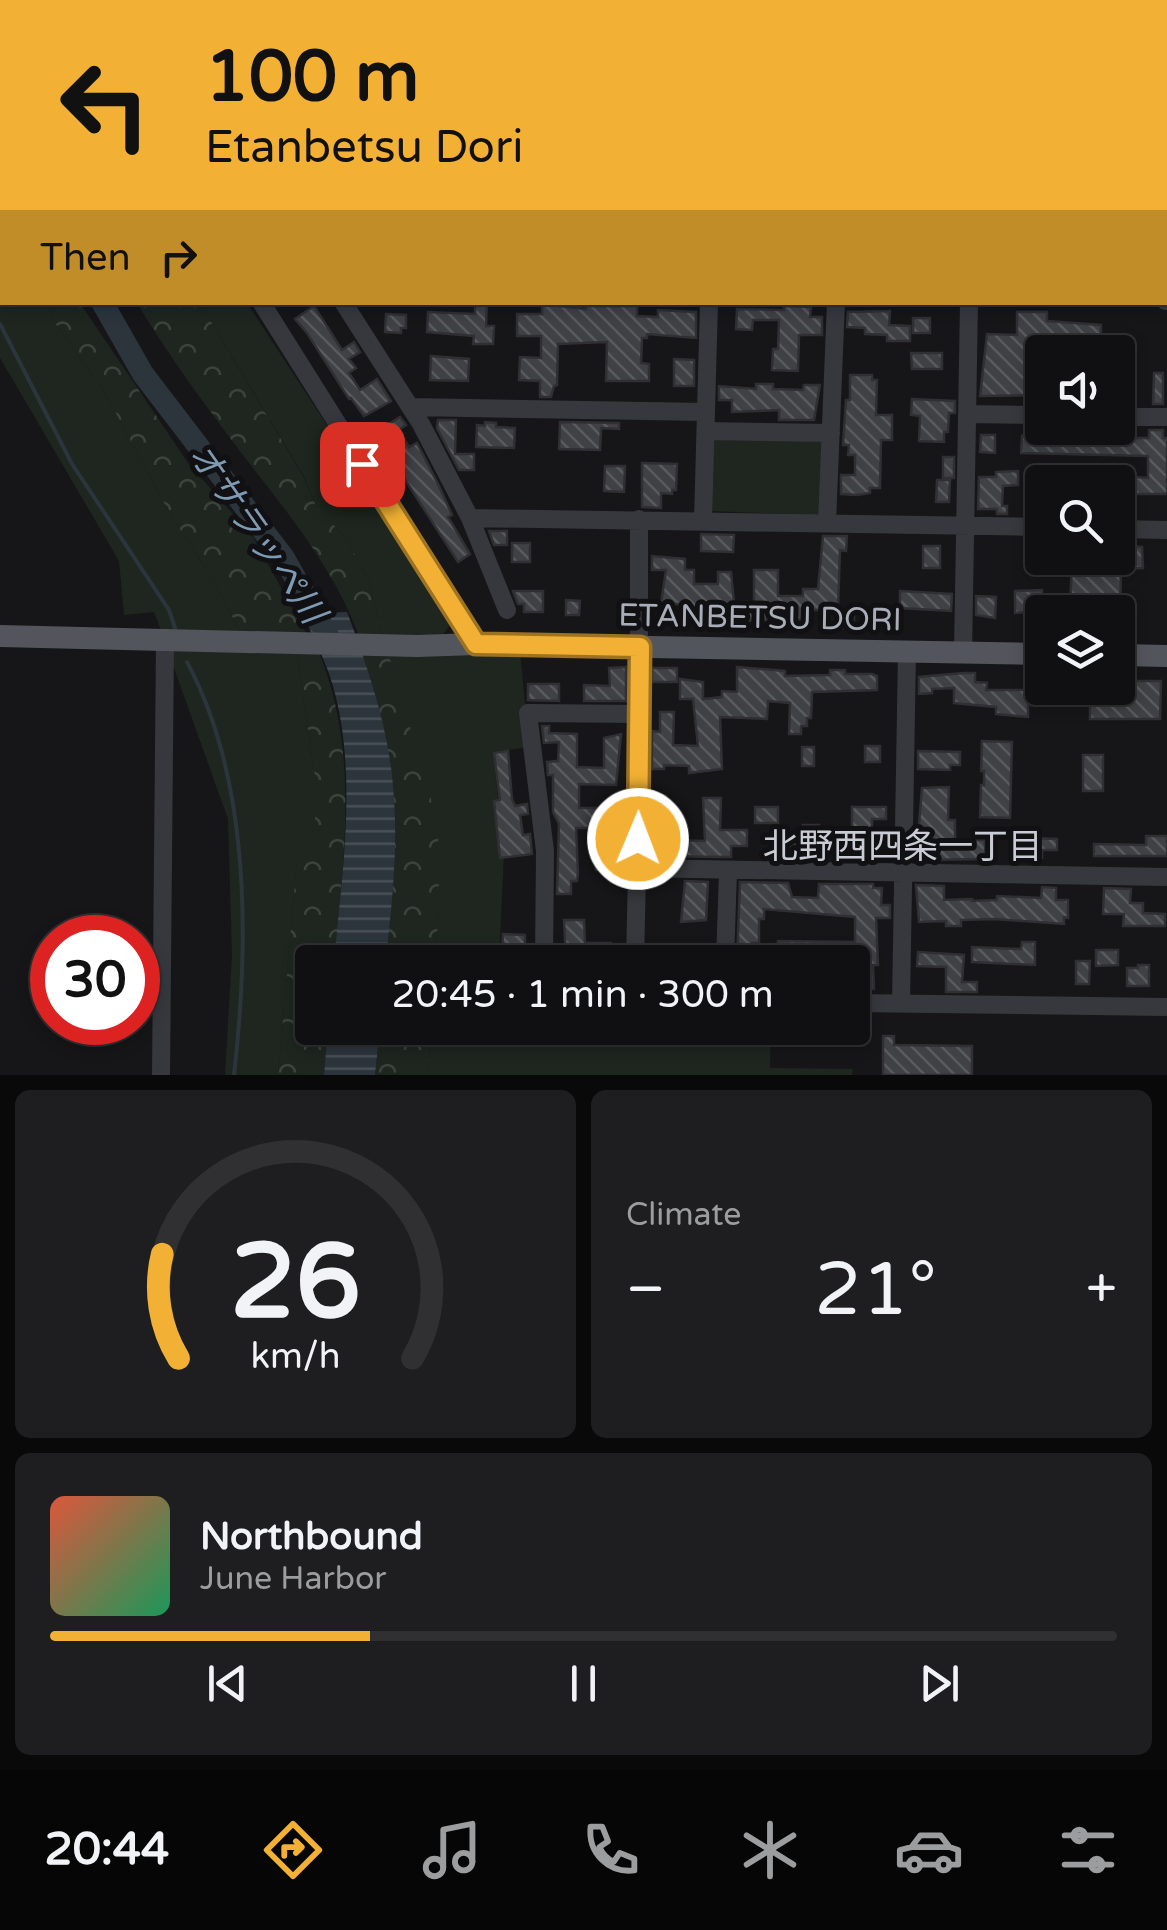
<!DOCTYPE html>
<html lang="en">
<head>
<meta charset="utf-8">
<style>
  body { margin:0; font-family:"Varela Round","Noto Sans JP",sans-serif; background:#1e1e20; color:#f1f3f6; height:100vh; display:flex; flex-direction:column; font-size:38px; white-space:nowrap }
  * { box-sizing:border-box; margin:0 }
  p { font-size:32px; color:#9c9d9f }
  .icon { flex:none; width:55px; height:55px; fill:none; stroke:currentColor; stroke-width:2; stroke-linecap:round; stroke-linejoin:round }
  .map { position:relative; height:1075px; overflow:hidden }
  .side { display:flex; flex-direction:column; gap:15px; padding:15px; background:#09090a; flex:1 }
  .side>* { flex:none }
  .top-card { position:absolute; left:0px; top:0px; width:1168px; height:305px; box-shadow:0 5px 15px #0003,0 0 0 2px #303032; background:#f2b134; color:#111; overflow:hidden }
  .controls { position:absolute; left:1025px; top:335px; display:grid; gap:20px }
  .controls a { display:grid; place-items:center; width:110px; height:110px; border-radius:10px; background:#101012; box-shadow:0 5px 15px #0003,0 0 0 2px #303032; font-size:50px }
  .speed { position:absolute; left:30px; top:915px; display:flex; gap:20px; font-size:50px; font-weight:700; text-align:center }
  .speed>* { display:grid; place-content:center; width:130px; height:130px; border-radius:50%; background:#101012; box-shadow:0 5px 15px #0003,0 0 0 2px #303032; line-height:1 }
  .speed .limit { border:15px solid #d22; background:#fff; color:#111 }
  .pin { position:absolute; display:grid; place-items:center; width:85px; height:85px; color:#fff; margin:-42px; border-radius:20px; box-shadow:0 5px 15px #0006 }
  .me { position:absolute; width:110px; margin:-55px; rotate:1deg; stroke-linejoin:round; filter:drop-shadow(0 0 8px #0008) }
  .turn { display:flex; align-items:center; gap:35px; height:210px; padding:0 40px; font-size:45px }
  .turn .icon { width:130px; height:130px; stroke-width:2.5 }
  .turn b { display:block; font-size:70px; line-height:85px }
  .then { display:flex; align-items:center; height:95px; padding:0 40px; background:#0003; gap:20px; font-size:38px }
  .big { font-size:75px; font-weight:600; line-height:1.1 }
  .side .card { flex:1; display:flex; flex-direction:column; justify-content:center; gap:15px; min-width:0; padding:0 35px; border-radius:15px; background:#1e1e20 }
  .side .dial { align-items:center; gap:0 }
  .dial svg { height:260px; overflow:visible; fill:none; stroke:#303032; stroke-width:7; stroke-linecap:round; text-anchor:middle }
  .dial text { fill:#f1f3f6; stroke:none }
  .song { display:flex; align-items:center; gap:30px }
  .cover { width:120px; height:120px; border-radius:15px; background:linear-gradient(135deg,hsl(10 70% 55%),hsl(150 70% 35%)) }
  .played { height:10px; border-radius:5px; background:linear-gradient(90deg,#f2b134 30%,#303032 30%) }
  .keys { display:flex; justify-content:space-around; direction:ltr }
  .heat { display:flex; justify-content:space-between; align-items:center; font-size:55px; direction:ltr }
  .side .tiles { flex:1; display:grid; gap:15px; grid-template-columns:1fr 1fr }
  .card:last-child { grid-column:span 2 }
  .trip { position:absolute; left:295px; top:945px; width:575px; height:100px; border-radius:10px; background:#101012; box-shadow:0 5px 15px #0003,0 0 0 2px #303032; font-weight:600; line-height:100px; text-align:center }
  .tab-bar { display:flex; height:160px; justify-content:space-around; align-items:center; background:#060607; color:#9c9d9f }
  .tab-bar .icon { width:70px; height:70px }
  .tab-bar .active { color:#f2b134 }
  .tab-bar b { font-size:45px; color:#f1f3f6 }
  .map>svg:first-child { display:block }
</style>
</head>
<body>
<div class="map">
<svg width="1167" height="1075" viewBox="0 0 1167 1075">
  <defs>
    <pattern id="forest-crowns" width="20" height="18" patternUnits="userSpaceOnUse" patternTransform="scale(2.5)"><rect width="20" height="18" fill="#1e261f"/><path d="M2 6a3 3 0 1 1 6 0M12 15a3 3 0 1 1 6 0" fill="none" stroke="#3c433d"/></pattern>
    <pattern id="water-rules" width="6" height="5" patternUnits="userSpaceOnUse" patternTransform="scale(2.5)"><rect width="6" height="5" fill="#2c353c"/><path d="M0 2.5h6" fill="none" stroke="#485056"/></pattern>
    <pattern id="building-back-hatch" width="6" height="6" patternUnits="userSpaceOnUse" patternTransform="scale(2.5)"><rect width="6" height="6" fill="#404145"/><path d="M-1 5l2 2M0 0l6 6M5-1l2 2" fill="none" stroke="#595a5e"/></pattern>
  </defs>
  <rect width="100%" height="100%" fill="#161618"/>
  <!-- green -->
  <path fill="#1e261f" d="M0 187 2 302 47 303 55 323 104 391 170 514 212 578 241 633H162L154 612 124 615 119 561 0 358Z
    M200 303H247L454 619 442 636H383L368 579 346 538 316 506 303 475Z
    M711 435 827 439 823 515 708 511Z
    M165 643 296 647 315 777V828L297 860 278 1075H225L232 954 228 819Z
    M520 650 529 747 493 752 504 855 499 962H435L439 908 388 652Z
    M431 1028H771L770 1068 853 1069 852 1075H428Z"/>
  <!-- forest -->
  <path fill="url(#forest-crowns)" d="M47 303H80L188 463 253 537 306 633H241L212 578 170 514 104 391 55 323Z
    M137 303H200L303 476 316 506 346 538 368 579 383 636H359C334 568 287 512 243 455 205 405 169 356 137 303Z
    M296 647 317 648C360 748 344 857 334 962H312V1028H328L324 1075H278L297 859 315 828V777Z
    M361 651 388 652 438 823 439 908 435 962H386C396 859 399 750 361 651Z
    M380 1028H431L428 1075H375Z"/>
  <!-- water -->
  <path fill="url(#water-rules)" d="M347 612C370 673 391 735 394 800 398 854 391 909 386 962H334C342 872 358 774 333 686 326 661 313 638 303 614Z
    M328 1028H380L375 1075H324Z"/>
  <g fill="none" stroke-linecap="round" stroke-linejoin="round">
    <!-- stream -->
    <path stroke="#2c353c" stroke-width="4" d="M0 324 72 464 169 610 175 628
      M187 662C251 781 249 944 234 1075"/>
    <!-- river -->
    <path stroke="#2c353c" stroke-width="22" d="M0 45 2 53
      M102 302 143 374 284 558 329 638"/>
  </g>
  <!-- building -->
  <path fill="url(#building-back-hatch)" stroke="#303034" stroke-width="2.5" d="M475 303H487L486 326H494L493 344H473L474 336 427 332 428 312 475 314Z
    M542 304 586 309V306H637V316L658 317V310L696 312V338L647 334V338H642L641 363 649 364V381H606L607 342 558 344 557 385 554 386 551 397H540V381L519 380 520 357 541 358V336H517V314H542Z
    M314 306 342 350 354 342 360 352 349 359 356 368 349 373 360 390 377 379 391 401 364 416 351 398 349 399 307 333 295 319Z
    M784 306 811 307 810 317H822V335H799L798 371 772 370 773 349H778L779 320H753L752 330 736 329 737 309 784 310Z
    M890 311 889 325 910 326V341H887V335L865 334V328L847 327 848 312Z
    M1017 312H1047V321L1101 325V341L1033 339V345H1027V367H1042V395L980 396 987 334 1017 335Z
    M386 314 406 315V328H401V333L385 332Z
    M913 318H930V333H913Z
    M911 353H942V369H912Z
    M431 356 469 359 468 381 430 380Z
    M674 359 694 360V386H674Z
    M1154 373H1163V404H1153Z
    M850 375H872V380H877L876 415H892V440H881L880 488H870V493L857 495 841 494V475H855V455H848L849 445H843L846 400H850Z
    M756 384H773V389L803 390 804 385H820L814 420H779V410L732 412V400H719V386L756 389Z
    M912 399 955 401V413H949L948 432H944V442L919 441 920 416 911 415Z
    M400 417 406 425 399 430 409 447 417 443 439 486 452 515 448 517 470 554 458 562 375 433Z
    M438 420H456L455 454H474V470H459L437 428Z
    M485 422 496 423V427L515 428 514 448 476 447 477 425 485 426Z
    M560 422 619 423V429L601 428 600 450 559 449Z
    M1090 428 1108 430V438H1149V430H1163V438H1167V494H1132L1131 502 1118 501V476L1148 478V456L1021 453 1022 436 1026 433 1075 437V435H1089Z
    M981 435H995V453L980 452Z
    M943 457H954V478H943Z
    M642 463 677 464 676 490H672V494L661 493V508L642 507Z
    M605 466H625L624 492 604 491Z
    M1018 471V485L1003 486 1002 506H1007V514H997V509H978L979 477H996V472Z
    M937 480H950L949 502H936Z
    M489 531H507V545H494Z
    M701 534 734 535 733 552 701 551Z
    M823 536H847L846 551 840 550 838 610H811V619L742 621 740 615 687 613V604H661L666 570H652V556L685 559V570H694V584H718V572H731L734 602H754V570H778V596H803V589H818Z
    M512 543H530V562H512Z
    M923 546H940V568H923Z
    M1118 546 1142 547 1143 568 1121 569 1120 612H1070L1072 558H1118Z
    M1042 590 1043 610 1015 613V591Z
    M513 591H543V612H524V604H518Z
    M900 591 952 594 951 611 900 608Z
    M976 596 996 597 995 618 976 615Z
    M566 600 580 601 579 615H566Z
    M841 610H854V628H841Z
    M626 667V701H584V685L610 686 609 668Z
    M737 667 785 671V676L830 675V670H845V674H872L877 676V690L812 692 811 718H807V726H801V734H789L790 703 768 701 767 719 720 717 722 769 689 773V766L664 765V769H652V731L660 732V712H674L673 745 698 746 693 699H680V679L703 682V699L722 697V691L737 692Z
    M652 668H677V682H652Z
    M964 673H975V682L987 683 986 690H1028V717L996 714V707L954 703V688L932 689V693L919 694V677Z
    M1161 681 1160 719H1090V688H1118V682L1127 681Z
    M528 684H559V701L528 700Z
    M542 726H549V733L577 734V767L604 768V738L621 734 616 785 579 784V808H613V796H626L622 845H614V869L596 870 595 828H576L578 873 577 881H571V894H557L559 824 553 812V775H548L547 762 558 761 559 742 544 743Z
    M982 741 1012 742 1010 818 980 817 981 785H984V771H981Z
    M865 746H880V762H865Z
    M802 747H814V766H802Z
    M508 751 512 799 515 806 527 804 528 814 520 815 523 835 530 834 532 854 500 858 494 801 500 800 494 753Z
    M918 751 960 752V765H950V770L918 769Z
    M1083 755H1103V791H1083Z
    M949 787 948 820H955V840H985V859L916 860 922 788Z
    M651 792 666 796 665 822H675V840L705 841 703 798H721L720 830H747V846H731V857L650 856 655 814H651Z
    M755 807H778V823H755Z
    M852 807H886V819H872V839H881L880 854H852Z
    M803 825H819V852L781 853V832L803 833Z
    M1146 836H1167V856H1094V844L1146 845Z
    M1026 838 1057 839V850H1042V858L1026 857Z
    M685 881 708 882 706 920 681 922Z
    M740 882 788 883 792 897 818 898 819 884H873V888H882L881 905H890V918H876L878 965H873L874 989H856V962L778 961V941L855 942V917L764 909V919H759V943H752L751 962H737Z
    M916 885 944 886V900L972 899V901L997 900V896L1041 898 1042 887 1056 888V900H1068V918L1064 917V924L994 919 961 920V926H946V921L919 922Z
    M1104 888 1131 889 1130 903H1143V913L1165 914V926H1123L1124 914H1103Z
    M564 920H584L585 943H611V957L566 959Z
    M503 934 525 935V950H502Z
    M1022 942H1035V965L972 962V947L1021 949Z
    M648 947H669V962H648Z
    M1096 950H1118V965L1096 966Z
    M918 952 964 955 962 982H977V992H946V967L917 966Z
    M1076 961H1090L1089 984H1076Z
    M1138 965H1149V986H1127V968H1138Z
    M883 1036H894V1045L972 1046V1075H883Z"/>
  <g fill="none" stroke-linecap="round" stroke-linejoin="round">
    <!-- minor -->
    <path stroke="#37383d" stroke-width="18" d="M179 0V2
      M296 2V0
      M434 2V0
      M527 2V0
      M620 2V0
      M713 2V0
      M974 2V0
      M1165 44 1167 45
      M1165 127H1167
      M1165 147H1167
      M1165 301H1167
      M261 302 476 644
      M343 302 421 424 470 518 507 610
      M411 407 706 412
      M967 414 1042 415
      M1118 417H1167
      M706 431 831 433
      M470 518 1042 527
      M703 521 709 302
      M827 523 836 302
      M1118 529 1167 530
      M963 653 969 302
      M637 868 1167 877
      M544 962 545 851 528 713 640 714
      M635 962 639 781V519
      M725 962 728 871
      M852 1003 1167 1007
      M901 1003 907 652
      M161 1075 165 641"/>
    <!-- major -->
    <path stroke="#53555c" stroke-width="22" d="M0 636 417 646 476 644 1042 654
      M1118 655 1167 656"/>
  </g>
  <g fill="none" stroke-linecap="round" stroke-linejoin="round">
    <defs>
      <path id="route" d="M362 464 476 644 640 647 638 839"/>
    </defs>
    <!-- route casing -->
    <use href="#route" stroke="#9d7322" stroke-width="25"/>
    <!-- route -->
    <use href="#route" stroke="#f2b134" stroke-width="18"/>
  </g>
  <g text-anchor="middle" stroke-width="10" stroke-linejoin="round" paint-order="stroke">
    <!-- street labels -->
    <g font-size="32" fill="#a8adb8" stroke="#111113">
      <text transform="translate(760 617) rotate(1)" y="11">ETANBETSU DORI</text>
    </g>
    <!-- water labels -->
    <g font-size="35" font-style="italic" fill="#7f9bb3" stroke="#111113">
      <text transform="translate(257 533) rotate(55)" y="12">オサラッペ川</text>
    </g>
    <!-- neighbourhood labels -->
    <g font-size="35" fill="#c9ccd4" stroke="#111113">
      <text x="903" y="858">北野西四条一丁目</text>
    </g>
  </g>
</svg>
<div class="controls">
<a><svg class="icon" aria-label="sound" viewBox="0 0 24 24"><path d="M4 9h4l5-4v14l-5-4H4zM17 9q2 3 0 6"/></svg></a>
<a><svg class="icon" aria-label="search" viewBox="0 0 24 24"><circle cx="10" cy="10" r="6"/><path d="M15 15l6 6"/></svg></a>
<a><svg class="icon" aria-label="layers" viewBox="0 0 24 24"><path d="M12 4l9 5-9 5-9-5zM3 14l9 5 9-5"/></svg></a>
</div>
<div class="speed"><div class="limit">30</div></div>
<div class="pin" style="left:362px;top:464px;background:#d93025"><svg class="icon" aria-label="arrive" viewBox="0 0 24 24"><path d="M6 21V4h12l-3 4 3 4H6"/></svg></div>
<svg class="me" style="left:638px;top:839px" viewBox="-20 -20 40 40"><circle r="17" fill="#f2b134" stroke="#fff" stroke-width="3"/><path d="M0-11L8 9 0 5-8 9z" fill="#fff"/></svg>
<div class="trip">20:45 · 1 min · 300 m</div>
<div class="top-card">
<div class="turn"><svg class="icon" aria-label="left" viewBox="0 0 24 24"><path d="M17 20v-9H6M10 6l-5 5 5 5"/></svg><div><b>100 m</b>Etanbetsu Dori</div></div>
<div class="then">Then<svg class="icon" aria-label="right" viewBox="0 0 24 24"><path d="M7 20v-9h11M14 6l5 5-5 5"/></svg></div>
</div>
</div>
<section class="side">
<div class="tiles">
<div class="card dial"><svg viewBox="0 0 100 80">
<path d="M14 69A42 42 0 1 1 86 69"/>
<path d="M14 69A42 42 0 0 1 9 37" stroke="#f2b134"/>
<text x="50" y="56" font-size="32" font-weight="700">26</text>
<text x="50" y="72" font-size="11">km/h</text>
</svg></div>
<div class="card"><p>Climate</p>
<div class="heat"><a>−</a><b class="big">21°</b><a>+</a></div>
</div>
<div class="card">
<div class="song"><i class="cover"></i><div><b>Northbound</b><p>June Harbor</p></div></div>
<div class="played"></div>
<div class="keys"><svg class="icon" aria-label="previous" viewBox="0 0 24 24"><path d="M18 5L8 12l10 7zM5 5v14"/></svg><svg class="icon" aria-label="pause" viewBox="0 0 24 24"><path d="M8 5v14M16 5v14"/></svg><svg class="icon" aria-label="next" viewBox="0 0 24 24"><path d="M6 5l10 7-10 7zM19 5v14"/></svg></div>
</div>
</div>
</section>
<nav class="tab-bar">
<b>20:44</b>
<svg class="icon active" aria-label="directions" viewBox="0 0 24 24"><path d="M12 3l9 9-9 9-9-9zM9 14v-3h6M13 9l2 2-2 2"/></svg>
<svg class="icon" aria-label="music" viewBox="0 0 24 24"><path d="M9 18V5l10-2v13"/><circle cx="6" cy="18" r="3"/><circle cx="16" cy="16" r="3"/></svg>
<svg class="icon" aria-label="phone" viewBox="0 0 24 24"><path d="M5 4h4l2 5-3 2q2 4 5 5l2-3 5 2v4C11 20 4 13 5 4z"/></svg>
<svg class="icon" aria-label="climate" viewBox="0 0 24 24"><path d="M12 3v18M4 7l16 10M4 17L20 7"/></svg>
<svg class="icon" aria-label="car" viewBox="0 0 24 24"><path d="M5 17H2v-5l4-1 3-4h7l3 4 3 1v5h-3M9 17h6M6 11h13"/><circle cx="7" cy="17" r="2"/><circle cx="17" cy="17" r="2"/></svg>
<svg class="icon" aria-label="filters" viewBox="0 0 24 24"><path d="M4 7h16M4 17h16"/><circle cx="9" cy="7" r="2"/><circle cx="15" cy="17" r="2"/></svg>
</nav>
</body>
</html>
